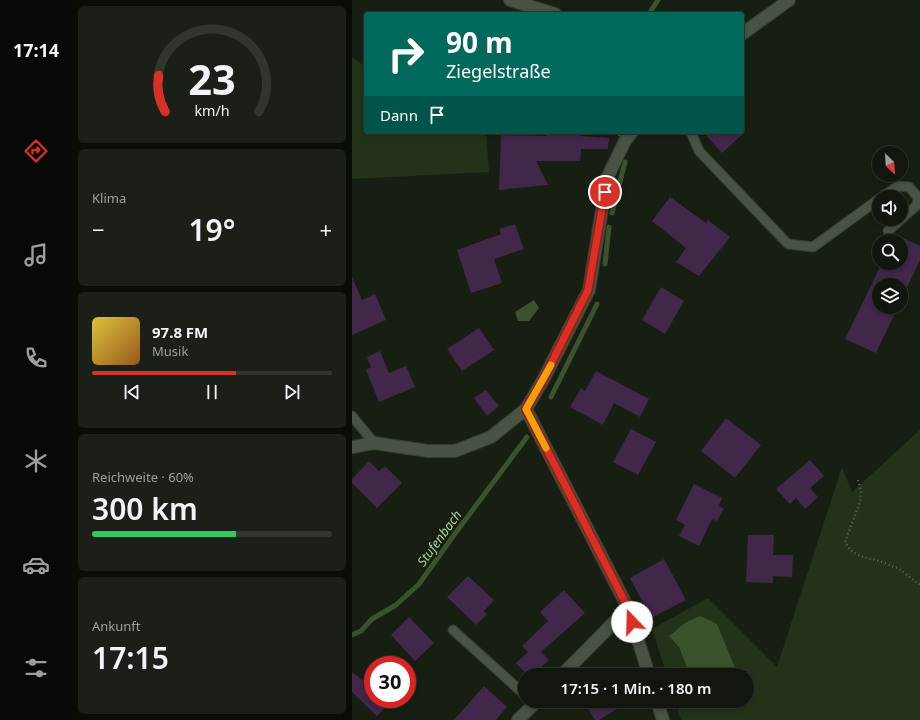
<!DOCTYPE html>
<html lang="de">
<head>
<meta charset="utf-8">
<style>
  body { margin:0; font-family:"Noto Sans",sans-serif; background:#1a2017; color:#f1f3f6; height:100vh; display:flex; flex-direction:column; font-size:15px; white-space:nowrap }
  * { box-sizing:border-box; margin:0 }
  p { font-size:13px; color:#9c9f9e }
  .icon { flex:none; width:22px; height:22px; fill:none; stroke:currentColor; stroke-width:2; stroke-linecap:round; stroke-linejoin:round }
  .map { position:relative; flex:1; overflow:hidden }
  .side { display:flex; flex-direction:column; gap:6px; padding:6px; background:#090d08; width:280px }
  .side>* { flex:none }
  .banner { position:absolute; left:12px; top:12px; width:380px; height:122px; border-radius:4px; box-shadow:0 2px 6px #0003,0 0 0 1px #30362e; background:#00695c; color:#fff; overflow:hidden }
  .needle { width:26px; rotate:155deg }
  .fabs { position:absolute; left:520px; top:146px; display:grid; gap:8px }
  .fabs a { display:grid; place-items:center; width:36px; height:36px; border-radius:50%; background:#11170e; box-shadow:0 2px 6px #0003,0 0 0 1px #30362e; font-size:20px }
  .speed { position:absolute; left:12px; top:656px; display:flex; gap:8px; font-size:20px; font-weight:700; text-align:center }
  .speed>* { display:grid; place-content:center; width:52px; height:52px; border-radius:50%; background:#11170e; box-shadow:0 2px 6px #0003,0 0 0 1px #30362e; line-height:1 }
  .speed .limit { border:6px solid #d22; background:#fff; color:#111 }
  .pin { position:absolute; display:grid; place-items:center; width:34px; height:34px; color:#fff; margin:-17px; border:2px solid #fff; border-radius:50%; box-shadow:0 1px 4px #0007 }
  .me { position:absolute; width:44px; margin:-22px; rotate:339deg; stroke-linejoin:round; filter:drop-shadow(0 0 3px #0008) }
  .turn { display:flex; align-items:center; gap:14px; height:84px; padding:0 16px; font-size:18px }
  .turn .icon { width:52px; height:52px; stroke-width:2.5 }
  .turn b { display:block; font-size:28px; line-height:34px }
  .then { display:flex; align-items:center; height:38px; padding:0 16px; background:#0003; gap:8px; font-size:15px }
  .big { font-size:30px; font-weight:600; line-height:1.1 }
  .side .card { flex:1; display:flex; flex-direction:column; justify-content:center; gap:6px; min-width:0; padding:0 14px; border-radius:6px; background:#1a2017 }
  .side .dial { align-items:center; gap:0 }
  .dial svg { height:104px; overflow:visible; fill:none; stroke:#30362e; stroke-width:7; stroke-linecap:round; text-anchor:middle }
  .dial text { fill:#f1f3f6; stroke:none }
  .song { display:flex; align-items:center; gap:12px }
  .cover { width:48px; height:48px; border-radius:6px; background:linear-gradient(135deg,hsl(50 70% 55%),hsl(30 70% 35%)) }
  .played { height:4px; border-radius:2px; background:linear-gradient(90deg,#d93025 60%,#30362e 60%) }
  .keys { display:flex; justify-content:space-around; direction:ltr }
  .heat { display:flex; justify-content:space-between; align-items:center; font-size:22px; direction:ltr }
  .charge { height:6px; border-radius:3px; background:linear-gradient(90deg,#34c759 60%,#30362e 0) }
  .trip { position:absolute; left:166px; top:668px; width:236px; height:40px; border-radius:20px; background:#11170e; box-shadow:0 2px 6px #0003,0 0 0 1px #30362e; font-weight:600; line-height:40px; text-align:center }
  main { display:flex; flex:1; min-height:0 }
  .dock { display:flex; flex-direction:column; width:72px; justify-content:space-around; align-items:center; background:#070906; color:#9c9f9e }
  .dock .icon { width:28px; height:28px }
  .dock .active { color:#d93025 }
  .dock b { font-size:18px; color:#f1f3f6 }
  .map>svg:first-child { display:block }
</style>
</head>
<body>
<main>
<nav class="dock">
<b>17:14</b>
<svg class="icon active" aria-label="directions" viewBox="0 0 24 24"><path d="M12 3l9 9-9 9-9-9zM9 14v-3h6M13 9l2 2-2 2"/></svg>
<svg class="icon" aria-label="music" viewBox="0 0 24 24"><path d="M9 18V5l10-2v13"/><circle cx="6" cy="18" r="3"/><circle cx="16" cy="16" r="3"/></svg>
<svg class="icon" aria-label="phone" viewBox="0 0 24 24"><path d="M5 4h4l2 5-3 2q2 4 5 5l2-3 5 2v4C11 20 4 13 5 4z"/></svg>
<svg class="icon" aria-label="climate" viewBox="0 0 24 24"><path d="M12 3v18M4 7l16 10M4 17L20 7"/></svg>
<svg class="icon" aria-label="car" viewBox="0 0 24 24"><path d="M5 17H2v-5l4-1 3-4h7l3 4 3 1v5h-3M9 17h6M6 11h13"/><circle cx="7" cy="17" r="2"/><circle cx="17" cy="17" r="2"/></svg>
<svg class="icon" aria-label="filters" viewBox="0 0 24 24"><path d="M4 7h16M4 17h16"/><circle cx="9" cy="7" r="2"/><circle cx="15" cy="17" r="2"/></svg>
</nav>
<section class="side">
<div class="card dial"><svg viewBox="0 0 100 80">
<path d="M14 69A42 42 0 1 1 86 69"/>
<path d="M14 69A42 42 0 0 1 9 41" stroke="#d93025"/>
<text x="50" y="56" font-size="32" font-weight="700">23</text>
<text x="50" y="72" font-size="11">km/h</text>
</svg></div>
<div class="card"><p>Klima</p>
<div class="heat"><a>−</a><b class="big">19°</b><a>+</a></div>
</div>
<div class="card">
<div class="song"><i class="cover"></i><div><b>97.8 FM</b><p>Musik</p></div></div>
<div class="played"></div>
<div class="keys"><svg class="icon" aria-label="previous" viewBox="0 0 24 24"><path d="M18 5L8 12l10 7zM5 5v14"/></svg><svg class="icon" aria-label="pause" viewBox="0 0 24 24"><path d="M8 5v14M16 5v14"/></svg><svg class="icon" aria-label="next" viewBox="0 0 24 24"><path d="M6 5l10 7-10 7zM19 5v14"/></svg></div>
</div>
<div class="card"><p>Reichweite · 60%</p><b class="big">300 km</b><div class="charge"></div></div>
<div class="card"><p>Ankunft</p><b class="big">17:15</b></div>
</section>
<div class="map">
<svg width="568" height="720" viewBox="0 0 568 720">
  <rect width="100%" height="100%" fill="#171f13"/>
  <!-- green -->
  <path fill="#23331a" d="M0 57 14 67V132H134L137 172 0 179Z
    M568 430V720H329L323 701H395V675H315L300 629 356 598 425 667 490 467 500 492Z"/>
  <!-- water -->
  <path fill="#3a532d" d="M182 300 187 308 177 321H166L163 312Z
    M348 616 365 624 386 675H338L327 647 317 636 333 623Z"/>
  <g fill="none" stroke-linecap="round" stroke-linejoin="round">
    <!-- stream -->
    <path stroke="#3a532d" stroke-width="5" d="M297 14 306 0
      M268 134V132
      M260 213 273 162
      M253 264 257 227
      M199 397 245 304
      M0 635 9 631 20 619 44 605 67 584 102 535 175 437"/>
  </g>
  <!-- building -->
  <path fill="#41274a" d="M194 132H228V136L257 138 256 149H229L228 161H184L196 185 147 190 149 135 194 136Z
    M351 132H393L370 153Z
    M318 197 354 223 356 220 378 237 347 276 324 262 334 248 300 221Z
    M163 224 172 249 142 259 150 283 119 293 105 250 149 234 147 229Z
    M543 234 568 246V260L549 300V285H527V307H546L524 353 493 339 530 263H549V241H540Z
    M0 277 10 300 23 294 34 320 0 335Z
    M309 287 332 301 313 334 290 320Z
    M127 328 142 350 110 371 95 349Z
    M28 351 37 373 54 366 63 387 27 402 14 370 19 367 15 357Z
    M244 371 297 399 288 417 262 403 251 425 218 407 229 388 233 391Z
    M134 390 147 406 135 416 122 398Z
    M374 418 409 445 383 478 349 451Z
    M279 429 304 442 286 475 261 462Z
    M458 460 472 476 458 488 466 497 453 509 444 498 438 504 424 489Z
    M17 461 27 471 33 466 50 483 25 508 0 483V479Z
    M342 484 370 498 367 506 372 509 365 521 360 519 347 546 327 536 333 525 324 520Z
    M396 535H422L421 555H441L440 577 421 576V583L394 582Z
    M312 559 334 600 299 618 278 578Z
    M116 576 142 600 132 611 135 614 124 625 95 597Z
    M212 590 233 613 189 652 197 660 181 675H175L164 663 176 652 170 646 196 621 188 612Z
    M57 617 82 643 63 661 39 635Z
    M0 672 21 688V699H41L25 716 0 692Z
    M132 686 155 707 144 720H102Z
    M231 701H278L247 720H243Z"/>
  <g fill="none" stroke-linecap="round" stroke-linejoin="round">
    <defs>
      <path id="lane" d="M339 132 347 151 436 244 461 247 527 199
        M530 197 546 186 557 187 566 197 565 205 536 231
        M0 416 22 443
        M101 630 173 695"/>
      <path id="street" d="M158 0 203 14
        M390 34 437 0
        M174 409 276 608 210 675
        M0 447 22 443 76 451H103L139 437 174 409 191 380 237 290 255 178 273 141 280 132
        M276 608 297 675
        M305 701 311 720
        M166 720 185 701"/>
    </defs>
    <!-- lane casing -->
    <use href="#lane" stroke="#343c31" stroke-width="11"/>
    <!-- street casing -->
    <use href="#street" stroke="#343c31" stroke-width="14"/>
    <!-- path -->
    <path stroke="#5e655b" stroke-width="2.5" stroke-dasharray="1 3" stroke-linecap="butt" d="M506 480 509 490 508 502 493 542C501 557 513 557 527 561 533 563 539 566 545 568 553 572 559 580 568 584"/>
    <!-- lane -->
    <use href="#lane" stroke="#485343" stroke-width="9"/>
    <!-- street -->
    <use href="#street" stroke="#485343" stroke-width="12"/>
  </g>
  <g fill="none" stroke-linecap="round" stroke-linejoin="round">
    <defs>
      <path id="route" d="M253 192 236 290 191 380 174 409 276 608 280 622"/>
    </defs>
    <!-- route casing -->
    <use href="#route" stroke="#8d1f18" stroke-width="10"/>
    <!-- route -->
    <use href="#route" stroke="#d93025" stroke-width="7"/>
    <!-- slow -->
    <path stroke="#f59e0b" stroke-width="7" d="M194 448 174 409 199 365"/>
  </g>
  <g text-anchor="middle" stroke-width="3" stroke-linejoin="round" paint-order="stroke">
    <!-- water labels -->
    <g font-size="13" font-style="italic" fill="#a9d494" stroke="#171f13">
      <text transform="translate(87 538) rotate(-54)" y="5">Stufenbach</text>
    </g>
  </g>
</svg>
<div class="fabs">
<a><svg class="needle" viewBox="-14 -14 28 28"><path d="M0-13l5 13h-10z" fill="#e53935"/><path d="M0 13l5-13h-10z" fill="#9c9f9e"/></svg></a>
<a><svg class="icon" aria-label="sound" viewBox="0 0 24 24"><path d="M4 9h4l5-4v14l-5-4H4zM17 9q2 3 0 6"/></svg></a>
<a><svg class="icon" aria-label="search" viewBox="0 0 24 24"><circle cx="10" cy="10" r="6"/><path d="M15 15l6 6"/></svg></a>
<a><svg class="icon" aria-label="layers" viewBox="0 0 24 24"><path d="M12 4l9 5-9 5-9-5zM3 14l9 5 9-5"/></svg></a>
</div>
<div class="speed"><div class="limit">30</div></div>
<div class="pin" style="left:253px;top:192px;background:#d93025"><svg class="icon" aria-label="arrive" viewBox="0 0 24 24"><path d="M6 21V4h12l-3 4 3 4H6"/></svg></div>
<svg class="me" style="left:280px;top:622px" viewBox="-20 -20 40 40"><circle r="19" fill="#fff"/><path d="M0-13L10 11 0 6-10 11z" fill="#d93025"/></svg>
<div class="trip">17:15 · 1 Min. · 180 m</div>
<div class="banner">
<div class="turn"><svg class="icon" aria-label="right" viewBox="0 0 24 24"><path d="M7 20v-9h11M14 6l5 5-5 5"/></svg><div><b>90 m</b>Ziegelstraße</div></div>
<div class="then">Dann<svg class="icon" aria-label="arrive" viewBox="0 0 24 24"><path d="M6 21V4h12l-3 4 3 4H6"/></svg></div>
</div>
</div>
</main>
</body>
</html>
